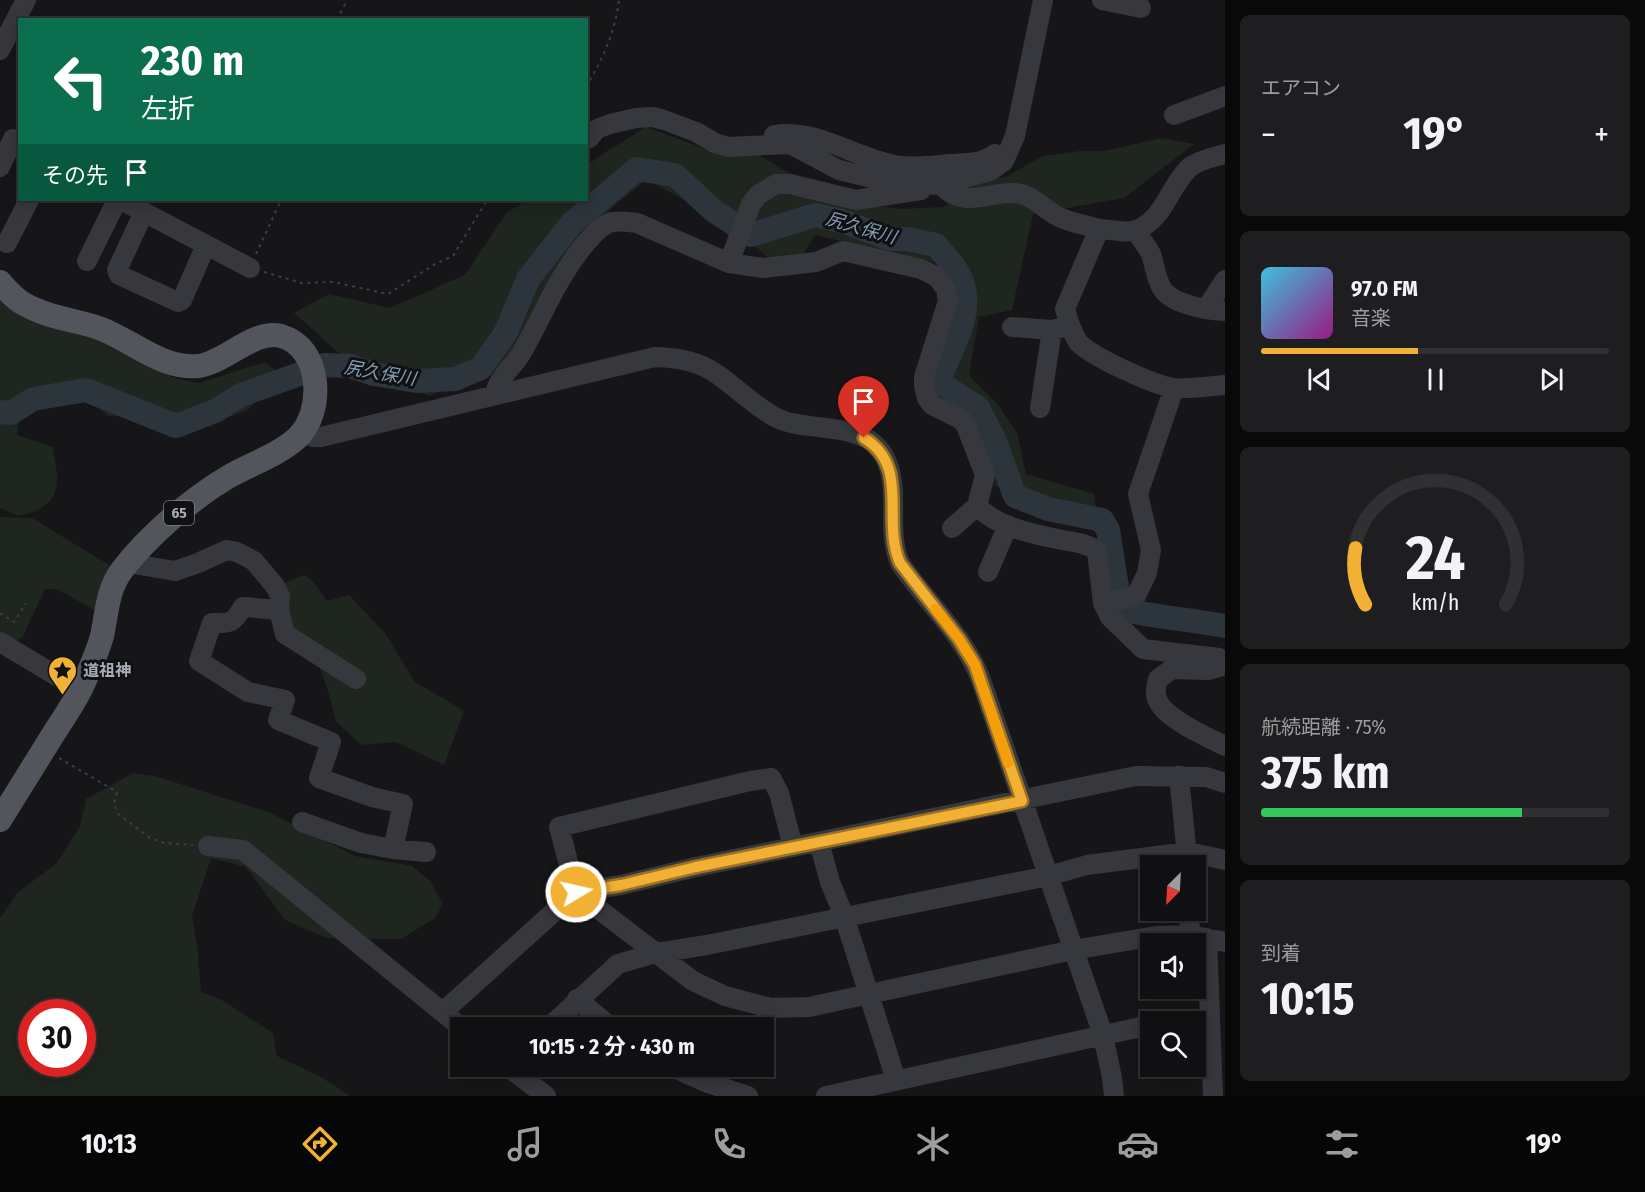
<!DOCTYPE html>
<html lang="ja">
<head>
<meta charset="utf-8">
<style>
  body { margin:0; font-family:"Fira Sans Condensed","Noto Sans JP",sans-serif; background:#1e1e20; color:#f1f3f6; height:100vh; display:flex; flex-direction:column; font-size:22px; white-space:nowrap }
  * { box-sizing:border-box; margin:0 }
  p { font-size:20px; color:#9c9d9f }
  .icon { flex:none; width:33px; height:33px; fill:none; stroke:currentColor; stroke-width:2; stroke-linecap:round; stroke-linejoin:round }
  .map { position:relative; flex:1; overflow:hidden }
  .side { display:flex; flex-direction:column; gap:15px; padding:15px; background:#09090a; width:420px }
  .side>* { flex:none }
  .top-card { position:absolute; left:18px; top:18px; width:570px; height:183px; border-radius:0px; box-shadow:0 3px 15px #0003,0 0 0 2px #303032; background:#0b6e4f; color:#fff; overflow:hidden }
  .needle { width:39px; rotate:204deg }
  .fabs { position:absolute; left:1140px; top:855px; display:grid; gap:12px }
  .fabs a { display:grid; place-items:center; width:66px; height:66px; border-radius:0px; background:#101012; box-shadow:0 3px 15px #0003,0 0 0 2px #303032; font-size:30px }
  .speed { position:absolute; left:18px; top:999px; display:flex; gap:12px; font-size:30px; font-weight:700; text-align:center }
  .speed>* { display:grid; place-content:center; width:78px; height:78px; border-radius:50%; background:#101012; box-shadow:0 3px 15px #0003,0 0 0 2px #303032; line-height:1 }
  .speed .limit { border:9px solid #d22; background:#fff; color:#111 }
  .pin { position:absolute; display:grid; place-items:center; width:51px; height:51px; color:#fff; margin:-62px -26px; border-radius:50% 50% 50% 0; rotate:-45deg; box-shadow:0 0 6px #0007 }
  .pin .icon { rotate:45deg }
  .me { position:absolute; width:66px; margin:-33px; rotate:81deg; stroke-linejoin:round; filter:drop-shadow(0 0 4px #0008) }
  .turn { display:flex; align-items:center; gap:21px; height:126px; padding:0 24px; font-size:27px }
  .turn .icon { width:78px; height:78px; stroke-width:2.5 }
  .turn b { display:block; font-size:42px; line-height:51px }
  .then { display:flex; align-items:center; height:57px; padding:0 24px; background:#0003; gap:12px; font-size:22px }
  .big { font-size:45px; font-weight:700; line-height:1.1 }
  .side .tile { flex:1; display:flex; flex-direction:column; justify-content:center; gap:9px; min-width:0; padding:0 21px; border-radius:9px; background:#1e1e20 }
  .side .dial { align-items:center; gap:0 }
  .dial svg { height:156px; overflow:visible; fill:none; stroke:#303032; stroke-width:7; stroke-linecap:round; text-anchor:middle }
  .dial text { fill:#f1f3f6; stroke:none }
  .song { display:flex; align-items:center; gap:18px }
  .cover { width:72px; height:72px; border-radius:9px; background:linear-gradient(135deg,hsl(190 70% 55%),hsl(310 70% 35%)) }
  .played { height:6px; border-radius:3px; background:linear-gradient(90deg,#f2b134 45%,#303032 45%) }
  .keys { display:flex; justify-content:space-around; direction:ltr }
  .heat { display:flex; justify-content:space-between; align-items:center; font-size:33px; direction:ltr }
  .charge { height:9px; border-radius:4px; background:linear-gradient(90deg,#34c759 75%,#303032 0) }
  .trip { position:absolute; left:450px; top:1017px; width:324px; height:60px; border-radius:0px; background:#101012; box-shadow:0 3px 15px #0003,0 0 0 2px #303032; font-weight:700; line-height:60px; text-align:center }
  .tab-bar { display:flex; height:96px; justify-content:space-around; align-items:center; background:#060607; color:#9c9d9f }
  .tab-bar .icon { width:42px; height:42px }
  .tab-bar .current { color:#f2b134 }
  .tab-bar b { font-size:27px; color:#f1f3f6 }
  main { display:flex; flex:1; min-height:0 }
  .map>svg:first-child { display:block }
</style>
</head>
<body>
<main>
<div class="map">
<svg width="1225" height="1096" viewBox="0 0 1225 1096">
  <rect width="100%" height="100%" fill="#161618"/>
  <!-- green -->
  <path fill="#1e261f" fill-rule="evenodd" d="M646 127 711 151 757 154 838 202 901 209 943 207 973 185 1007 176 1043 156 1080 151H1105L1161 138 1194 144 1124 198 1033 214 1012 310 979 317 969 375 999 406 1017 433 1026 474 1094 494 1096 509 995 486 993 450 942 385 947 346 959 298 937 263 815 235 799 261 774 263 734 227 707 219 694 205 647 180 617 203 583 237 508 364 429 396 339 353 294 313 329 294 390 308 465 275 507 212 528 200H586L587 164Z
    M0 299 18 315 42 323 82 332 119 349 174 378 199 383 265 362 280 374 248 410 202 427 166 416 137 398 126 415 108 416 82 394 42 401 19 415 17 435 53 447C60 486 63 506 18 516L0 508Z
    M0 517 32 518 114 568 98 612 57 589H45L23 636 16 641 0 633Z
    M304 575 313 581 327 601 349 595 385 633 415 682 464 711 444 765 396 742 362 745 336 722 329 694 315 653 288 631 278 586Z
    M133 773 155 776 268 812 355 856 412 866 430 881 443 904 435 918 401 939 327 938 285 920 246 867 211 858 192 916 197 945 201 992 220 999 273 1033 277 1056 321 1077 350 1096H0V918L18 892 56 864 80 826 86 799ZM32 1012H82V1064H32Z"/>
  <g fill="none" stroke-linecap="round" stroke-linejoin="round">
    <!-- river -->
    <path stroke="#2c353c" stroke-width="24" d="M0 412 11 413 33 399 86 390 176 426 215 411 241 395 325 365 350 366 374 374 417 381 455 379 481 368 506 332 528 279 572 223 637 169 675 175 714 211 751 235 815 215 842 221 890 239H907L936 245C946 257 961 272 964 288 971 320 949 353 938 382L978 408 995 441 1015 496 1048 509 1102 520 1108 530 1117 587 1124 610C1158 617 1191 620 1225 626"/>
    <!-- path -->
    <path stroke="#3d3f44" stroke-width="2" stroke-dasharray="3 4.5" stroke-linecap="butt" d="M337 20 347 0
      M586 87C603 59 615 32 619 0
      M256 254 281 200
      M264 272 302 283 333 282 388 294 435 264 453 256 487 200
      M0 613 14 622 26 603
      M59 758 117 792 114 803 117 813 150 838 164 843 193 845"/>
    <!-- minor -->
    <path stroke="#37383d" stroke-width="20" d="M1102 0 1141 8
      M0 50 26 0
      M1174 115 1225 96
      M774 135C817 128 854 158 895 165 912 168 933 166 950 164 966 163 982 164 995 154
      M586 138H589L597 129 610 124 636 118 653 117 664 120 696 132 715 143 728 147 790 144 839 170 884 181 941 185 990 171 1004 161 1015 136 1043 0
      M1225 154C1214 157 1199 160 1190 167 1169 186 1165 219 1136 230 1126 234 1110 229 1099 229L1065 309C1068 320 1072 334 1079 343 1092 357 1156 386 1174 388 1191 389 1208 387 1225 385
      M0 167 13 139
      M941 185C964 210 989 191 1015 193 1034 195 1043 209 1059 217 1071 223 1086 225 1099 229
      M121 200 250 268
      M144 212 117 270 119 275 178 302 182 300 206 245
      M1135 230C1140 238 1147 246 1151 254 1155 266 1156 280 1163 290 1173 304 1208 311 1225 311
      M7 243 29 200
      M87 261 117 200
      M729 263 751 204 758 195 776 184H790L856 200 921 190
      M1206 309 1225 280
      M1012 327 1052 330 1064 327
      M495 395C497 377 514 367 522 352 544 314 556 279 585 244 592 236 599 227 609 223 618 220 628 222 637 223L729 263 763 268 816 262 843 251 921 269 937 277 946 289 948 301 924 377V386L927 398 932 405 962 420 966 426 985 475 977 506C998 528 1034 534 1062 540 1075 542 1086 543 1097 551L1103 603 1110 617 1143 649 1219 658V667L1209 670 1172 669 1158 679C1157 684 1155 689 1156 694 1157 716 1207 737 1225 746
      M1040 408 1052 330
      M303 432 313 437H321L655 357C699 358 712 369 745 396 755 404 767 414 779 419 811 433 864 420 884 456 902 488 885 529 900 563 926 602 964 635 981 680L1103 1035 1112 1078 1114 1096
      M952 528 977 506
      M128 563 175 571 198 563 227 550 237 552 254 561 275 586 280 596 279 610 285 634 356 679
      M988 572 1008 525
      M1103 603 1136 596 1147 573 1151 550 1138 494 1174 388
      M279 610 243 607C233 624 230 623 212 623L199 661 248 692 285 700 278 720 331 742 319 778 372 797 403 804 393 849
      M0 642 80 690
      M1179 776 1188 866
      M302 822 361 843 393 849 426 852
      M819 842 830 882 844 916 896 1080
      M208 846 243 850 462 1028
      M793 847 779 793 771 778 750 781 559 827 576 892 693 981 725 996 770 1008 809 1007 1073 950 1156 936 1190 935 1225 942
      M1189 910 1190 935
      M1207 938 1213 1096
      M577 999 612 1028
      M444 1011 576 892 621 885 696 867 1136 776 1206 777 1225 783
      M548 1028 618 964 656 953 707 945 1048 876 1087 865 1188 852 1225 860
      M507 1066 546 1096
      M670 1066 708 1083 748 1096
      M826 1096 1150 1025"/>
    <!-- major -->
    <path stroke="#53555c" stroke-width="24" d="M0 282C8 291 16 301 28 306 50 318 76 320 99 328 132 340 162 370 199 366 226 362 254 329 281 336 322 347 325 412 297 438 277 456 250 464 228 477 191 499 148 536 122 570 107 590 107 613 102 636 98 651 91 666 85 680 77 699 65 716 54 733 36 762 18 791 0 820"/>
  </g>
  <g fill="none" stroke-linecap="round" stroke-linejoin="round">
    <defs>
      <path id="route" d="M576 892 621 885 696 867 1022 801 975 665 959 639 900 563C881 520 911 467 864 438"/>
    </defs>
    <!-- route casing -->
    <use href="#route" stroke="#9d7322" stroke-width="15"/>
    <!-- route -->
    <use href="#route" stroke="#f2b134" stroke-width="10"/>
    <!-- slow -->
    <path stroke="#f59e0b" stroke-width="10" d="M935 609 959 639 975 665 1008 763"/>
  </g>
  <!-- icons -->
  <defs>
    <symbol id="sight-pin" viewBox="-11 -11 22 30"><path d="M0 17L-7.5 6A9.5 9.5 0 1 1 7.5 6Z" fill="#f2b134" stroke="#111113"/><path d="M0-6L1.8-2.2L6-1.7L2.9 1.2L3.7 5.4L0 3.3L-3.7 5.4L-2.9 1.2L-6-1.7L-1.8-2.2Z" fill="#111"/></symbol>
  </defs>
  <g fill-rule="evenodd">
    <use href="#sight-pin" x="46" y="654" width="33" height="45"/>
  </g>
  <g text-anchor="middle" stroke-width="6" stroke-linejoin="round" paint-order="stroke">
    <!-- shield labels -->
    <rect fill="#111113" stroke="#7b7e86" stroke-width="1.5" x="164" y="501" width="30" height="24" rx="4.5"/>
    <g font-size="15" font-weight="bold" fill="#a8adb8">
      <text x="179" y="518">65</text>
    </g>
    <!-- poi labels -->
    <g font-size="16" font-weight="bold" fill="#a8adb8" stroke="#111113" text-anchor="start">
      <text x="83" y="676">道祖神</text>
    </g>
    <!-- water labels -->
    <g font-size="18" font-style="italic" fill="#7f9bb3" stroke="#111113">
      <text transform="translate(861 228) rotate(16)" y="6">尻久保川</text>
      <text transform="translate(380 373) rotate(10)" y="6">尻久保川</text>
    </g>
  </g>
</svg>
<div class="fabs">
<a><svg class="needle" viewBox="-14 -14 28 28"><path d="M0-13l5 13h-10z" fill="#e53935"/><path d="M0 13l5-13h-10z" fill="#9c9d9f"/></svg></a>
<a><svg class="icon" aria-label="sound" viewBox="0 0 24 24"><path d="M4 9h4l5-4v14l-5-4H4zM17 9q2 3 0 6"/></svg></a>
<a><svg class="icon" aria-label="search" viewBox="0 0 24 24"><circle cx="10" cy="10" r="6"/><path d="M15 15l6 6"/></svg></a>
</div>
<div class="speed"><div class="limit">30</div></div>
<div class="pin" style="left:864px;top:438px;background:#d93025"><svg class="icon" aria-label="arrive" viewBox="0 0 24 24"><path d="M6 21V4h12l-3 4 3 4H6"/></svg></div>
<svg class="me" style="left:576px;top:892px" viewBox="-20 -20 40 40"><circle r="17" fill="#f2b134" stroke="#fff" stroke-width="3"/><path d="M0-11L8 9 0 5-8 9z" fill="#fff"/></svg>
<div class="trip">10:15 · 2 分 · 430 m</div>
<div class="top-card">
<div class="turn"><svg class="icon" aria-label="left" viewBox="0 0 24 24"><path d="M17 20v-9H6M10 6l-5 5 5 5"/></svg><div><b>230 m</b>左折</div></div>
<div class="then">その先<svg class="icon" aria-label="arrive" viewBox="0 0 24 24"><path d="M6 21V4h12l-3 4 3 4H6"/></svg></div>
</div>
</div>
<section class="side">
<div class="tile"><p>エアコン</p>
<div class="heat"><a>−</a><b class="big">19°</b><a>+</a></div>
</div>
<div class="tile">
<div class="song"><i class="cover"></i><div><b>97.0 FM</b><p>音楽</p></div></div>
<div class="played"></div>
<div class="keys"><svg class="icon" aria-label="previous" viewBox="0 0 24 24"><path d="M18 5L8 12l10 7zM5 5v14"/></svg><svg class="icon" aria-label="pause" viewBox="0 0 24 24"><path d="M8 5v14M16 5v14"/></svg><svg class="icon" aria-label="next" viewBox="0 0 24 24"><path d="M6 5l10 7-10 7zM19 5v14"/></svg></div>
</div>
<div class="tile dial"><svg viewBox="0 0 100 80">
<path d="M14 69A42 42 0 1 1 86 69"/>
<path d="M14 69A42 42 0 0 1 9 40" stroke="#f2b134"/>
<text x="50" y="56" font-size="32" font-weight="700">24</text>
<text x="50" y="72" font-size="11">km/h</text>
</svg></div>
<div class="tile"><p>航続距離 · 75%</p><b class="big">375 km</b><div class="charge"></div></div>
<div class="tile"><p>到着</p><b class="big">10:15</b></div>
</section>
</main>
<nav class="tab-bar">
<b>10:13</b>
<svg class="icon current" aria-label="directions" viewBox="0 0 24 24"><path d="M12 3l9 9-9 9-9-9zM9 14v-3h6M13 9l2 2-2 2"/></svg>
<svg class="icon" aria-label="music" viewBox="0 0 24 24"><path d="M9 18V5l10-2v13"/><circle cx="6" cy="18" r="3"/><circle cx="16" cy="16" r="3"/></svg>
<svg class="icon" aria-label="phone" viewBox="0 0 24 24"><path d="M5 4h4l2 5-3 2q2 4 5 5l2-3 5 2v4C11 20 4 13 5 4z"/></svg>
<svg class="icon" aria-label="climate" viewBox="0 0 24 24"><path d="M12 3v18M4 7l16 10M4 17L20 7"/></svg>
<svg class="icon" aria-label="car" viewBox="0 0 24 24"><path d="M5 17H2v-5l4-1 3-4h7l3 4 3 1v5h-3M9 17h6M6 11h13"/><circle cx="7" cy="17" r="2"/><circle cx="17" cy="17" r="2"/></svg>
<svg class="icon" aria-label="filters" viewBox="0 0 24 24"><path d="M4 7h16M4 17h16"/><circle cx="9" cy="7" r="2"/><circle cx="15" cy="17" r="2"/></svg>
<b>19°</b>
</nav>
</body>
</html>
